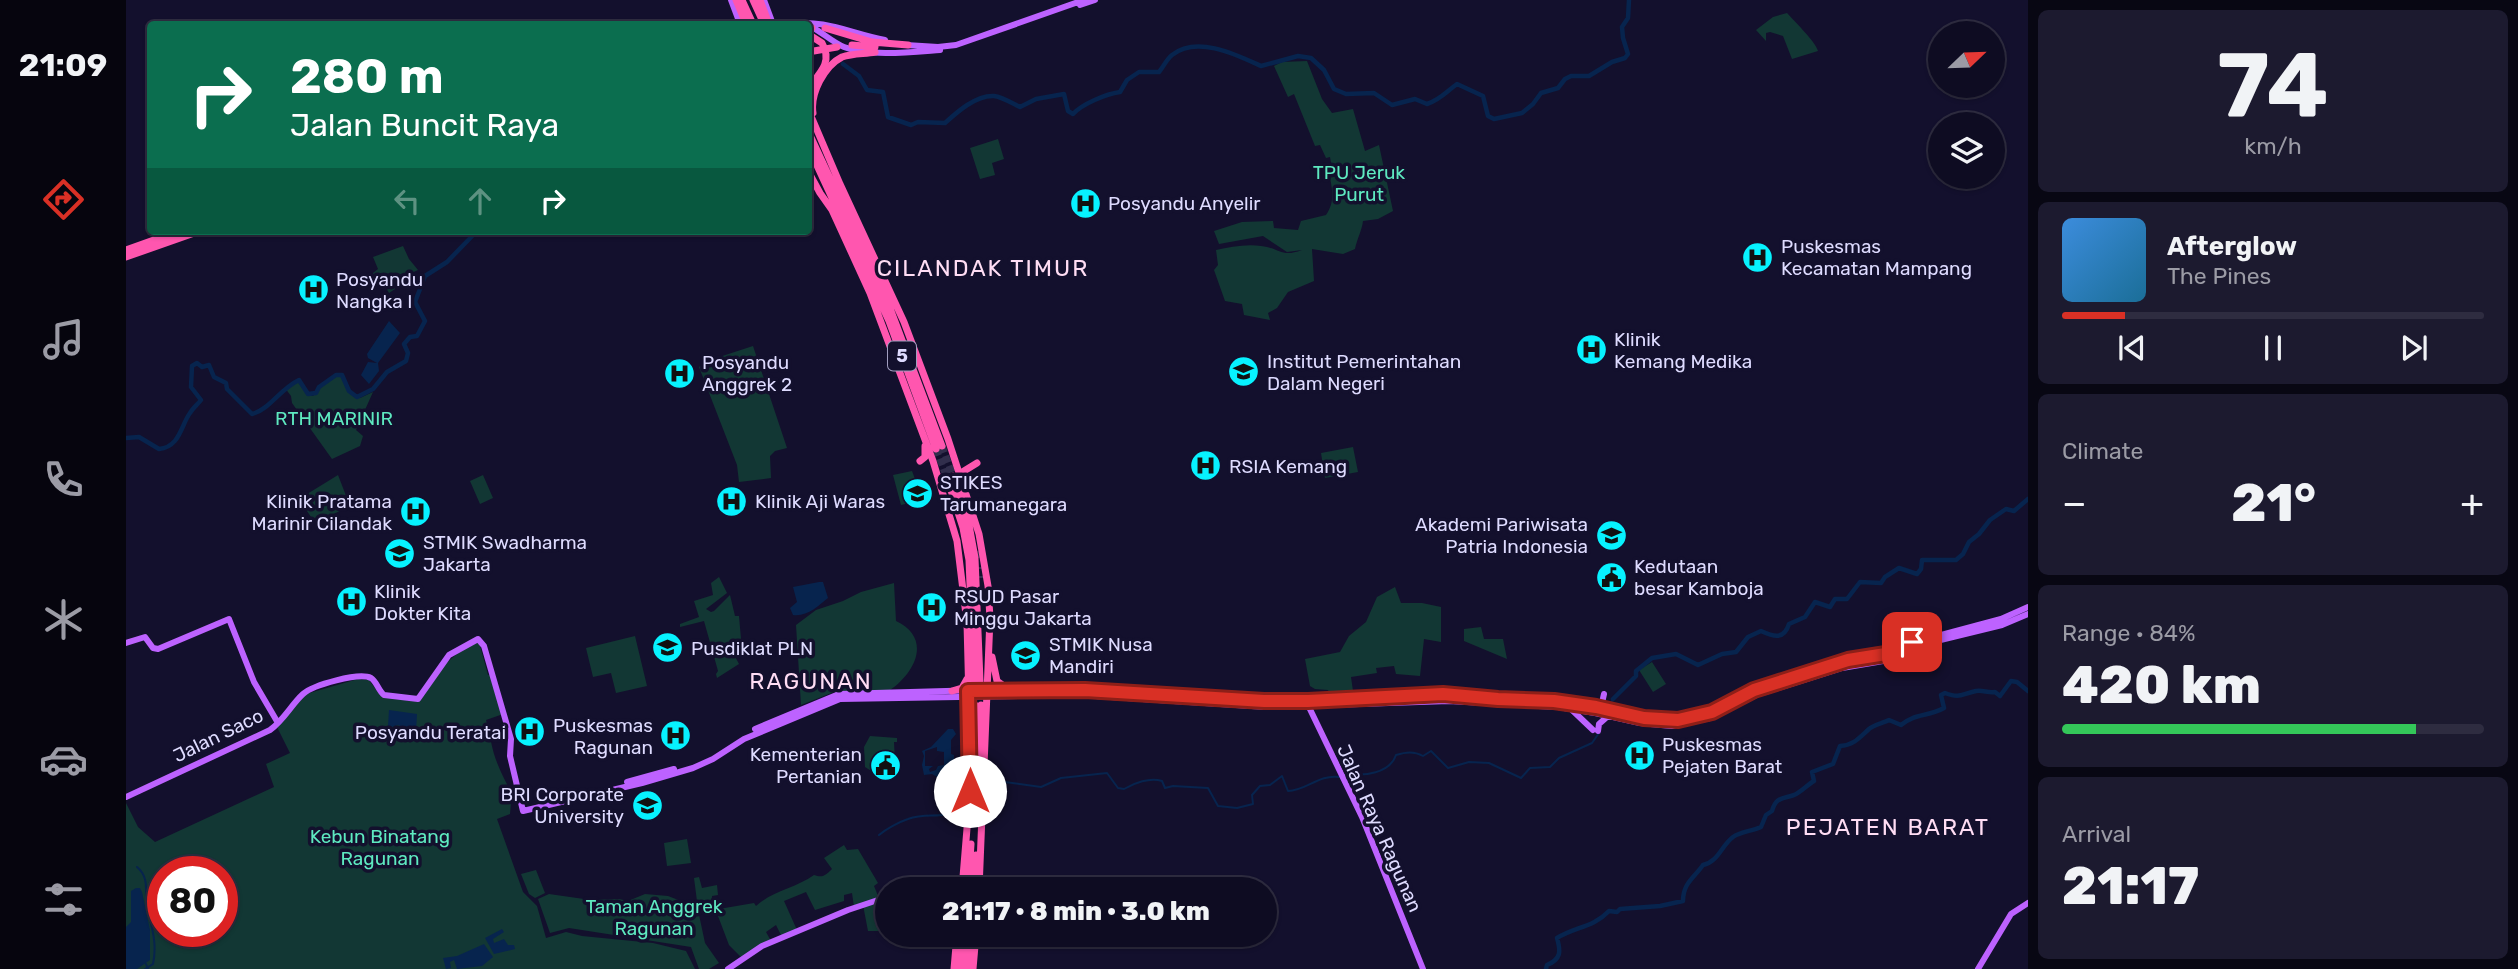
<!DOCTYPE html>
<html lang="en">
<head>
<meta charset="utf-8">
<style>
  body { margin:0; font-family:Rubik,sans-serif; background:#1c1a2f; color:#f1f3f6; height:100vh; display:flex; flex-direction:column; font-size:26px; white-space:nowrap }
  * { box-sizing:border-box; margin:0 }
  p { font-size:23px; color:#9b9ba5 }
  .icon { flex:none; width:38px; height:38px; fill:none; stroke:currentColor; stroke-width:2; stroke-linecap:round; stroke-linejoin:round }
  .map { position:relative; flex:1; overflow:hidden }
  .details { display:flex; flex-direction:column; gap:10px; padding:10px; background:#080713; width:490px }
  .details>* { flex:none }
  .top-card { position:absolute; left:21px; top:21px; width:665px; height:214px; border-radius:7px; box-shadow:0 2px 5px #0004,0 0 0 2px #2e2c40; background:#0b6e4f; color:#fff; overflow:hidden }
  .needle { width:46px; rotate:67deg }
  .buttons { position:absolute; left:1802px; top:21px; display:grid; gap:14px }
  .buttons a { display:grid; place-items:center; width:77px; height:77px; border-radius:50%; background:#0e0c22; box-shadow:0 2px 5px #0004,0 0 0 2px #2e2c40; font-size:35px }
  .speed { position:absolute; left:21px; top:856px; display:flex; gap:14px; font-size:35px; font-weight:700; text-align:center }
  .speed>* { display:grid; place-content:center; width:91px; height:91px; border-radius:50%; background:#0e0c22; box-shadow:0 2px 5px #0004,0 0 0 2px #2e2c40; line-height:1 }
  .speed .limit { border:10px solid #d22; background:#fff; color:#111 }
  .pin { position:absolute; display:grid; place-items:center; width:60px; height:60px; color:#fff; margin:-30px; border-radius:14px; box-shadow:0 4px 10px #0006 }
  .me { position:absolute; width:77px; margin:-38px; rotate:0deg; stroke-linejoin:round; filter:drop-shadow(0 0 5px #0008) }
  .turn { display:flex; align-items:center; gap:24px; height:147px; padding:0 28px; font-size:32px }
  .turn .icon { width:91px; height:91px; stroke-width:2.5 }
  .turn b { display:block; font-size:49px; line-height:60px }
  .lanes { display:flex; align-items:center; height:66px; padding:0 28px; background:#0003; justify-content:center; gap:35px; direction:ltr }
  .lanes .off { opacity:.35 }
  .big { font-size:52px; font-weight:800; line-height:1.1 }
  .details .widget { flex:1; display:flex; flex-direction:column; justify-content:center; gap:10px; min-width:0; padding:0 24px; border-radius:10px; background:#1c1a2f }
  .details .dial { align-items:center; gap:0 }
  .dial b { font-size:91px; line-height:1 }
  .song { display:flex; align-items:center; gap:21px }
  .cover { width:84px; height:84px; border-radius:10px; background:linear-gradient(135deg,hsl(210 70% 55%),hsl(200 70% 35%)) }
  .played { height:7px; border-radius:4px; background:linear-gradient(90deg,#d93025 15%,#2e2c40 15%) }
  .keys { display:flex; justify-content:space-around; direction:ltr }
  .heat { display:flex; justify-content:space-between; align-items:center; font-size:38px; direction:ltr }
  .charge { height:10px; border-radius:5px; background:linear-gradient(90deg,#34c759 84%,#2e2c40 0) }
  .trip { position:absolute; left:749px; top:877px; width:402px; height:70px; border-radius:35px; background:#0e0c22; box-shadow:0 2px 5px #0004,0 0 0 2px #2e2c40; font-weight:800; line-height:70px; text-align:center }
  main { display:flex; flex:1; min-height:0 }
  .menu { display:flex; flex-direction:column; width:126px; justify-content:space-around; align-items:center; background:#06050e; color:#9b9ba5 }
  .menu .icon { width:49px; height:49px }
  .menu .active { color:#d93025 }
  .menu b { font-size:32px; color:#f1f3f6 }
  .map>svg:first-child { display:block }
</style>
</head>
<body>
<main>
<nav class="menu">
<b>21:09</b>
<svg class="icon active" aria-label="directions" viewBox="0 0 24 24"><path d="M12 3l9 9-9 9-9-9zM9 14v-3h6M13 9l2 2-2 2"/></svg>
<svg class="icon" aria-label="music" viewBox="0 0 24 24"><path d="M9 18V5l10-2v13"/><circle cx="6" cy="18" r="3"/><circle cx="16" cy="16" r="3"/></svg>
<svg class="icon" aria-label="phone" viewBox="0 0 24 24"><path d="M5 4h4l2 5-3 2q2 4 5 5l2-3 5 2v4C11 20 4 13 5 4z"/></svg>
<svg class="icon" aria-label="climate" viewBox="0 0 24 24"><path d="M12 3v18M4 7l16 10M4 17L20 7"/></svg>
<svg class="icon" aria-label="car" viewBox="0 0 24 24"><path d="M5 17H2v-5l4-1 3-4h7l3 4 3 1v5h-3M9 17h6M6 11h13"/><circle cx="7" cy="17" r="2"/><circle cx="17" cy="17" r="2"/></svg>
<svg class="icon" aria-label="filters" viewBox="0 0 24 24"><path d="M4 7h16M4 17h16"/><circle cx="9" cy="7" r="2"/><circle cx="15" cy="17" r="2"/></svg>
</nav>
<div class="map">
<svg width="1902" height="969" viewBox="0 0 1902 969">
  <rect width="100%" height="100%" fill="#13102d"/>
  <!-- green -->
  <path fill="#123734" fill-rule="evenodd" d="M1661 13C1669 22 1689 41 1692 51L1666 59 1657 36 1644 32 1640 33V41L1630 30 1647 17Z
    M1181 61 1196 99 1206 113 1227 109 1239 151 1253 145 1267 211 1252 219 1237 221C1236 230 1231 239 1229 249L1217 254 1186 249 1188 281 1162 292 1151 308 1142 313 1144 320 1118 315 1116 304 1099 301 1088 270 1092 265 1090 250C1104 247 1120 244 1135 246 1154 248 1155 258 1176 250L1161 252 1137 236 1093 244 1088 231 1116 222 1147 221 1148 228 1172 230 1175 221 1200 215C1210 201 1206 186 1202 170L1206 168 1204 157 1200 158 1194 145 1189 146 1168 94 1162 97 1148 66 1156 62Z
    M872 139 878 159 866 163 869 175 854 179 844 148Z
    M277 246 283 259 292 270 266 282 269 289 263 293 256 281 251 283 247 273 252 269 247 257Z
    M627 346 661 448 649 451 644 456 645 478 613 482 611 465 573 367 581 361Z
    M217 373 227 396 234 398 247 392 230 430 237 436 234 446 206 459 166 403 165 396 159 388 172 382 181 394 187 396 200 382Z
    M1227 447 1232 472 1199 478 1195 453Z
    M786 471 797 500 775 505 767 475Z
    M212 475 224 506 189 523 173 499Z
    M357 475 367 498 354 504 344 481Z
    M593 577 601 593 580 609 585 612 588 611 604 595 609 616H613L615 639 603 645 613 664 591 678 590 674 592 671 578 621 554 627V624L573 617 568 601 587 595 585 583Z
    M768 583 770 621C806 638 790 672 764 690L708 692 675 705 670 625 690 610 717 601 735 592Z
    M1269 587 1275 603H1296L1315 607V642L1298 639 1294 676 1270 674 1268 666 1250 668 1251 673 1225 677 1227 691 1203 693 1202 690 1189 689 1184 686 1179 659 1214 652 1223 636 1240 622 1251 597Z
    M1355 627 1358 639H1377L1381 659 1338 641V629Z
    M509 636 521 686 490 693 485 673 467 677 460 648Z
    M353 642 362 675 368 674 380 713 360 720C364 735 366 751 372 765 381 788 387 786 384 814L371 819 397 892 411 906 420 938 440 932 456 936 527 943 560 951 569 969H0V803L12 827 29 842 148 787 140 764 164 753 151 727 180 694 232 679 243 680 254 695 267 699 291 701C311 674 321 655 353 642ZM37 872H96V931H37Z
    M1526 662 1540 684 1527 692 1513 670Z
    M744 736 771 738V742H768L769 762H758V772H747L739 767 738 747Z
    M561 839 565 863 541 866 538 843Z
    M718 845 721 850 732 849 752 883 748 886 761 918V931H742L737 905 728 907 726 893 718 895V901L689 910 680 892 658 901 671 930 656 937 650 925 640 932 645 941 615 957 603 945 592 916 594 915 593 909 628 903 630 906C646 891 670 888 688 875 696 878 699 876 706 869L698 858Z
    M410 870 419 893 409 898 403 894 395 874Z
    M573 877 576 888 591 885 592 895 586 896 587 909 572 910 579 943 593 963 583 969H573L565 947 443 928 424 933 412 899 423 894 465 900 493 899 502 901 519 894 542 896 555 901V905L572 909 568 878Z"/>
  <!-- water -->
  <path fill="#07244e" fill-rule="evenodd" d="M263 321 274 333 252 363 253 371 243 384 235 375 242 362 251 363 242 358 241 354Z
    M693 582H697L702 598C692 606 681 617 667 615L664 608 671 602 667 587Z
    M263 710 291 714 290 732 272 725 266 727 262 726Z
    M822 729H827L830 734 825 740V754L828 755V762H825L829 776 811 777 806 774 798 775 796 765 798 756 796 751 805 747ZM811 747V751L818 752V765L812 766 810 770 804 772 803 769 807 766H799V751Z
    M10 888H14L16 892 24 930V960L11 969H0V927L5 922V891Z
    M376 929 378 932 367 939 368 943 378 939 382 945H388L389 949 368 954 359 938Z
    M358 944 367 957 356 966 331 969 328 960 324 962 325 968 320 969 317 958 331 956Z"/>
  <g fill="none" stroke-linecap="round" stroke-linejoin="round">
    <!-- stream -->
    <path stroke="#07244e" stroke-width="2" d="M1484 704 1487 699
      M1218 776 1220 773C1238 777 1264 773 1270 755 1280 752 1288 751 1297 756L1305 751 1322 768 1343 762 1363 763 1395 778 1404 768 1424 767 1433 758 1466 743 1473 733
      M864 783 871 781 915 787 935 778 981 773 992 788 998 789C1008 783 1024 777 1036 781L1039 788 1047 786 1082 788 1092 806 1111 808 1127 804 1126 795 1134 786 1144 785 1156 776 1162 791C1180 791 1193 774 1213 777
      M753 835C760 829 773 822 782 819 804 811 819 822 840 805
      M11 867C23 877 19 889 21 903 24 925 32 940 27 964L19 969
      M20 964 22 969"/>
    <!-- river -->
    <path stroke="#07244e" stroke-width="4.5" d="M682 58 684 57
      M717 64 733 76 741 90 757 92 762 117 785 125 792 122 819 123C831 112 850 95 868 96 876 97 886 103 894 107L910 99 938 94 942 111 947 114C956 104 980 94 994 92L1001 80 1013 72H1033C1037 67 1041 59 1046 55 1071 35 1111 55 1135 66L1172 56 1185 58 1198 70 1208 89 1220 94 1248 93 1266 105 1289 99 1301 104C1314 100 1320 92 1331 84L1357 96 1362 116 1368 119 1396 113 1407 104 1415 93 1432 88 1439 79 1445 76H1463L1486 62 1499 58 1502 54 1497 38 1496 27 1502 18 1503 0
      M0 438 13 437 33 449C54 447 55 425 64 413 67 408 72 404 75 400L65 387 66 366 71 363 76 367 83 365 88 377 100 383 101 389 126 414C143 410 154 389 173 380L182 394 190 393 193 387 210 375H216L223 391 231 397 247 389 261 372 280 361 282 353 278 344 284 337 291 336 299 321 289 302 299 276 321 262 351 231
      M1487 699 1510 676V671L1526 658 1550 654 1572 665 1596 654 1610 652 1622 637 1635 631C1648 637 1658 640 1663 624L1679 617 1689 602 1704 607 1709 599H1721L1734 582 1755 583 1759 577 1773 568 1791 574 1795 569 1796 560H1830L1837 554 1843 542 1853 534 1864 520 1880 509 1888 511 1902 499
      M1420 969 1421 965C1435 959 1435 952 1431 938 1449 927 1468 927 1483 911L1491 912 1494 909 1534 906 1557 901C1557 883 1568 878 1577 865 1593 861 1595 846 1607 837 1614 832 1626 831 1635 827L1640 815 1646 811C1650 797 1656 799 1668 795 1675 792 1681 785 1688 781L1686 772 1707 764 1714 746C1728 745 1733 738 1743 729 1747 725 1757 723 1763 720L1775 725C1789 713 1802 717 1818 708L1815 695 1819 693C1835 699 1835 694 1850 691 1857 690 1862 693 1869 692L1874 696 1885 681 1891 682 1902 691"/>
    <!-- highway-tunnel -->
    <path stroke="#312e4c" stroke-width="7" stroke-dasharray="7 3.5" stroke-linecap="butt" d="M768 344 769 349
      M816 446 827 476
      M810 449 821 478
      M852 551 853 560
      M854 567V569
      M855 576V578"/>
    <!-- major -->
    <path stroke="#bd62ff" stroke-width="6" d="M605 0 614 24
      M638 0 647 24
      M954 5 969 0
      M662 24C700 19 723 33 759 40
      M684 26C696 32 706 42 718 47 743 57 787 52 814 50
      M780 45 812 47 830 45 958 0
      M0 643 19 637 27 648 32 649 103 619 128 682 152 723
      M1478 694 1476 703 1481 710
      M1181 703 1236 817 1297 969
      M1446 710 1467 730
      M629 729 713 694 891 689H959L1141 701 1317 694 1372 699 1428 701 1470 707 1511 717 1552 720 1586 712 1628 690 1722 660 1766 653 1789 642 1875 619 1902 607
      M1472 731 1473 724 1482 716
      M501 782 548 769
      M0 797 144 730C158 720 165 705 177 694 187 685 233 672 245 678 251 682 252 690 258 695L292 699 323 655 352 639 358 646 385 739 384 756 397 811 516 783 567 768 587 759 618 739 714 699 954 695 1141 707 1323 701 1432 707 1469 713 1514 723 1546 726 1584 718 1630 695 1716 668 1763 660 1794 645 1876 625 1902 614
      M772 889 790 881 805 889
      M602 969 636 946 722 910 761 897
      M1852 969 1885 914 1902 903"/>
    <!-- highway -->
    <path stroke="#ff56af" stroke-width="7" d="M610 0 620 24
      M616 0 627 24
      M627 0 638 24
      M634 0 643 24
      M682 28H686
      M699 28 746 42 782 45
      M726 45 749 47
      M682 52 711 47
      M682 109 714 184 778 322 822 439 853 534 862 586 864 618 853 889
      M687 113C684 94 698 66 716 57 727 53 739 54 749 52
      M682 131 762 303 816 446
      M682 146 763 321 810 449
      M682 171 694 193 706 210 744 293 807 461 831 541 841 623 845 780 836 889
      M0 250 53 231
      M0 257 74 231
      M794 461 799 457V446
      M827 476 843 525 849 558 854 681
      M821 478 837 528 843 560 848 681
      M836 478 838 471 851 463
      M866 657 871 681 878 686 891 689
      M826 691 836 688 841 679
      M849 705V773
      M855 705V759
      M842 889 845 844
      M848 889 850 855
      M828 969 831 934
      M835 969 838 934
      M841 969 844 934
      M847 969 850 934"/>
    <!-- highway-bridge -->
    <path stroke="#ff56af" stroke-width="7" d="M682 34 696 43C707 62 694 73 682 88"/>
  </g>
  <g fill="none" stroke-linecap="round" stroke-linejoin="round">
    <defs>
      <path id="route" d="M844 791 842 691 959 690 1138 701H1182L1317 694 1372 699 1428 701 1470 707 1518 718 1552 720 1586 712 1628 690 1722 660 1766 653 1786 642"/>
    </defs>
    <!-- route casing -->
    <use href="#route" stroke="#8d1f18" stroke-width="18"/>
    <!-- route -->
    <use href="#route" stroke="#d93025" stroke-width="12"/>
  </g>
  <!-- icons -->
  <defs>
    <symbol id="hospital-disc" viewBox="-11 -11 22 22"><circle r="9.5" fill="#07f2ff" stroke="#13102d"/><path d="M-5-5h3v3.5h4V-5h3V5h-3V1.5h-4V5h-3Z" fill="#111"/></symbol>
    <symbol id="university-disc" viewBox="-11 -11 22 22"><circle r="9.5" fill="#07f2ff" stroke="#13102d"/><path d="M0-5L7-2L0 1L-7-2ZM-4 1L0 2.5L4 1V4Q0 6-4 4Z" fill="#111"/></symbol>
    <symbol id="civic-disc" viewBox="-11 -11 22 22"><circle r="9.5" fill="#07f2ff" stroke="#13102d"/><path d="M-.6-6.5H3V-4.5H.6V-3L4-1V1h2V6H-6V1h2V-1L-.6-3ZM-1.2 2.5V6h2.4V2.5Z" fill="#111"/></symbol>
  </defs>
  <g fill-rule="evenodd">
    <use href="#hospital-disc" x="942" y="186" width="35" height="35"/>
    <use href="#hospital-disc" x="1614" y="240" width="35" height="35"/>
    <use href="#hospital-disc" x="170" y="272" width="35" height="35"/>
    <use href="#hospital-disc" x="1448" y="332" width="35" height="35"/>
    <use href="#university-disc" x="1100" y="354" width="35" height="35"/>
    <use href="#hospital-disc" x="536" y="356" width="35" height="35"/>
    <use href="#hospital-disc" x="1062" y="448" width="35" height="35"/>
    <use href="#university-disc" x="774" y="476" width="35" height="35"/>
    <use href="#hospital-disc" x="588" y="484" width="35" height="35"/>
    <use href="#hospital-disc" x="272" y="494" width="35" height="35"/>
    <use href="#university-disc" x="1468" y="518" width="35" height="35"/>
    <use href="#university-disc" x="256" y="536" width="35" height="35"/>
    <use href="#civic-disc" x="1468" y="560" width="35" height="35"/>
    <use href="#hospital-disc" x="208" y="584" width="35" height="35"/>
    <use href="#hospital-disc" x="788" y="590" width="35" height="35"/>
    <use href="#university-disc" x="524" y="630" width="35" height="35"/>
    <use href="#university-disc" x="882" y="638" width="35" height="35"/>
    <use href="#hospital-disc" x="386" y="714" width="35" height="35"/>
    <use href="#hospital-disc" x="532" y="718" width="35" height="35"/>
    <use href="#hospital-disc" x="1496" y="738" width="35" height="35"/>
    <use href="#civic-disc" x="742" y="748" width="35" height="35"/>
    <use href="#university-disc" x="504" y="788" width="35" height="35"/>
  </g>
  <g text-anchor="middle" stroke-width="7" stroke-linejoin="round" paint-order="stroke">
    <!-- shield labels -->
    <rect fill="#13102d" stroke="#a19ec0" stroke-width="2" x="762" y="341.5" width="28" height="29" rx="5"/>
    <g font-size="18" font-weight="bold" fill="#dedbff">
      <text x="776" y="362">5</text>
    </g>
    <!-- park labels -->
    <g font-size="19" fill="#5ee9c0" stroke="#13102d">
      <text x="1233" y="179">TPU Jeruk<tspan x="1233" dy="22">Purut</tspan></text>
      <text x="208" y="425">RTH MARINIR</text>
      <text x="254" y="843">Kebun Binatang<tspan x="254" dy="22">Ragunan</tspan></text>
      <text x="528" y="913">Taman Anggrek<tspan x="528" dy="22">Ragunan</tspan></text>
    </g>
    <!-- poi labels -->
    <g font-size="19" fill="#dedbff" stroke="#13102d" text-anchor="start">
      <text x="982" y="210">Posyandu Anyelir</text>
      <text x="1655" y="253">Puskesmas<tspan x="1655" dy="22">Kecamatan Mampang</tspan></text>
      <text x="210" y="286">Posyandu<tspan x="210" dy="22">Nangka I</tspan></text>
      <text x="1488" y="346">Klinik<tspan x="1488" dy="22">Kemang Medika</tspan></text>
      <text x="1141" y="368">Institut Pemerintahan<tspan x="1141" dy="22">Dalam Negeri</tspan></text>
      <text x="576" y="369">Posyandu<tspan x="576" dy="22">Anggrek 2</tspan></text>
      <text x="1103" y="473">RSIA Kemang</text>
      <text x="814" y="489">STIKES<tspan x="814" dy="22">Tarumanegara</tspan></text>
      <text x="266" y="508" text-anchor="end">Klinik Pratama<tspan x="266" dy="22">Marinir Cilandak</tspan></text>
      <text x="629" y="508">Klinik Aji Waras</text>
      <text x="1462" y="531" text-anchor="end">Akademi Pariwisata<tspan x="1462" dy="22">Patria Indonesia</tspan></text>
      <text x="297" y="549">STMIK Swadharma<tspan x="297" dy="22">Jakarta</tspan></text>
      <text x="1508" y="573">Kedutaan<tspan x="1508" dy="22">besar Kamboja</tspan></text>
      <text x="248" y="598">Klinik<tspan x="248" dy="22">Dokter Kita</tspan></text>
      <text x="828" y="603">RSUD Pasar<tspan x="828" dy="22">Minggu Jakarta</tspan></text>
      <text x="923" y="651">STMIK Nusa<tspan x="923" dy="22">Mandiri</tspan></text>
      <text x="565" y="655">Pusdiklat PLN</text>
      <text x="527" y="732" text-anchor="end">Puskesmas<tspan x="527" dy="22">Ragunan</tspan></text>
      <text x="380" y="739" text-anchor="end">Posyandu Teratai</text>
      <text x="1536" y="751">Puskesmas<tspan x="1536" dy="22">Pejaten Barat</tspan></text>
      <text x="736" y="761" text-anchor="end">Kementerian<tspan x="736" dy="22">Pertanian</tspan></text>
      <text x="498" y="801" text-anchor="end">BRI Corporate<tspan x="498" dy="22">University</tspan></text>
    </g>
    <!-- street labels -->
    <g font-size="19" fill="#dedbff" stroke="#13102d">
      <text transform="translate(92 735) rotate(-26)" y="7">Jalan Saco</text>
      <text transform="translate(1254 828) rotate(66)" y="7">Jalan Raya Ragunan</text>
    </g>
    <!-- quarter labels -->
    <g font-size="23" letter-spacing="2" fill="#ffddf4" stroke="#13102d">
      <text x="857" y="276">CILANDAK TIMUR</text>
      <text x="685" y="689">RAGUNAN</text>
      <text x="1762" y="835">PEJATEN BARAT</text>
    </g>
  </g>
</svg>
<div class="buttons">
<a><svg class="needle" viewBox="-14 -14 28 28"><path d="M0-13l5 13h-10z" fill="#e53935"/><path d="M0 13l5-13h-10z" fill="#9b9ba5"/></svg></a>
<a><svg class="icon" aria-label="layers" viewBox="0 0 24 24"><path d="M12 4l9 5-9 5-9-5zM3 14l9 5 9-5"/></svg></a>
</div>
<div class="speed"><div class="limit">80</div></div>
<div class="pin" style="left:1786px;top:642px;background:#d93025"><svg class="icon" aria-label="arrive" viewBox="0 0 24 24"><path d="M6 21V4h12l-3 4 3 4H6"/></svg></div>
<svg class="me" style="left:844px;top:791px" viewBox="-20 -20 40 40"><circle r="19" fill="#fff"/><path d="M0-13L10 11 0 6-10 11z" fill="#d93025"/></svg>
<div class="trip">21:17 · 8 min · 3.0 km</div>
<div class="top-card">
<div class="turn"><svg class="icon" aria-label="right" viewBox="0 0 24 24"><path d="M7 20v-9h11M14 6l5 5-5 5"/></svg><div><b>280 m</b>Jalan Buncit Raya</div></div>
<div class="lanes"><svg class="icon off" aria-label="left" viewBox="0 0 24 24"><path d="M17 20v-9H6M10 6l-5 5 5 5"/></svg><svg class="icon off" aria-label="ahead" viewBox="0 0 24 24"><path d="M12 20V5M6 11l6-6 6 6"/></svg><svg class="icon" aria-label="right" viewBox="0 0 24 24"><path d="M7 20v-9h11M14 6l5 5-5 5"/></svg></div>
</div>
</div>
<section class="details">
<div class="widget dial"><b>74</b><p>km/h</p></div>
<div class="widget">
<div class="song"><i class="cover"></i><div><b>Afterglow</b><p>The Pines</p></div></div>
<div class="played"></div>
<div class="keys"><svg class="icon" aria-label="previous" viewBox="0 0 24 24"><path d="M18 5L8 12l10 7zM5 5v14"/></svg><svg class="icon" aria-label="pause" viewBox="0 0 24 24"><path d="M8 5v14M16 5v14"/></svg><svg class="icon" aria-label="next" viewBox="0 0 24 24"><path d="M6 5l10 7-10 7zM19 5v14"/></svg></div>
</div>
<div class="widget"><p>Climate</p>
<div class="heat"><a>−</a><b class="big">21°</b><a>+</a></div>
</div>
<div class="widget"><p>Range · 84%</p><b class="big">420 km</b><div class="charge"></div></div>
<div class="widget"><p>Arrival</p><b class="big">21:17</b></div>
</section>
</main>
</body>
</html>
